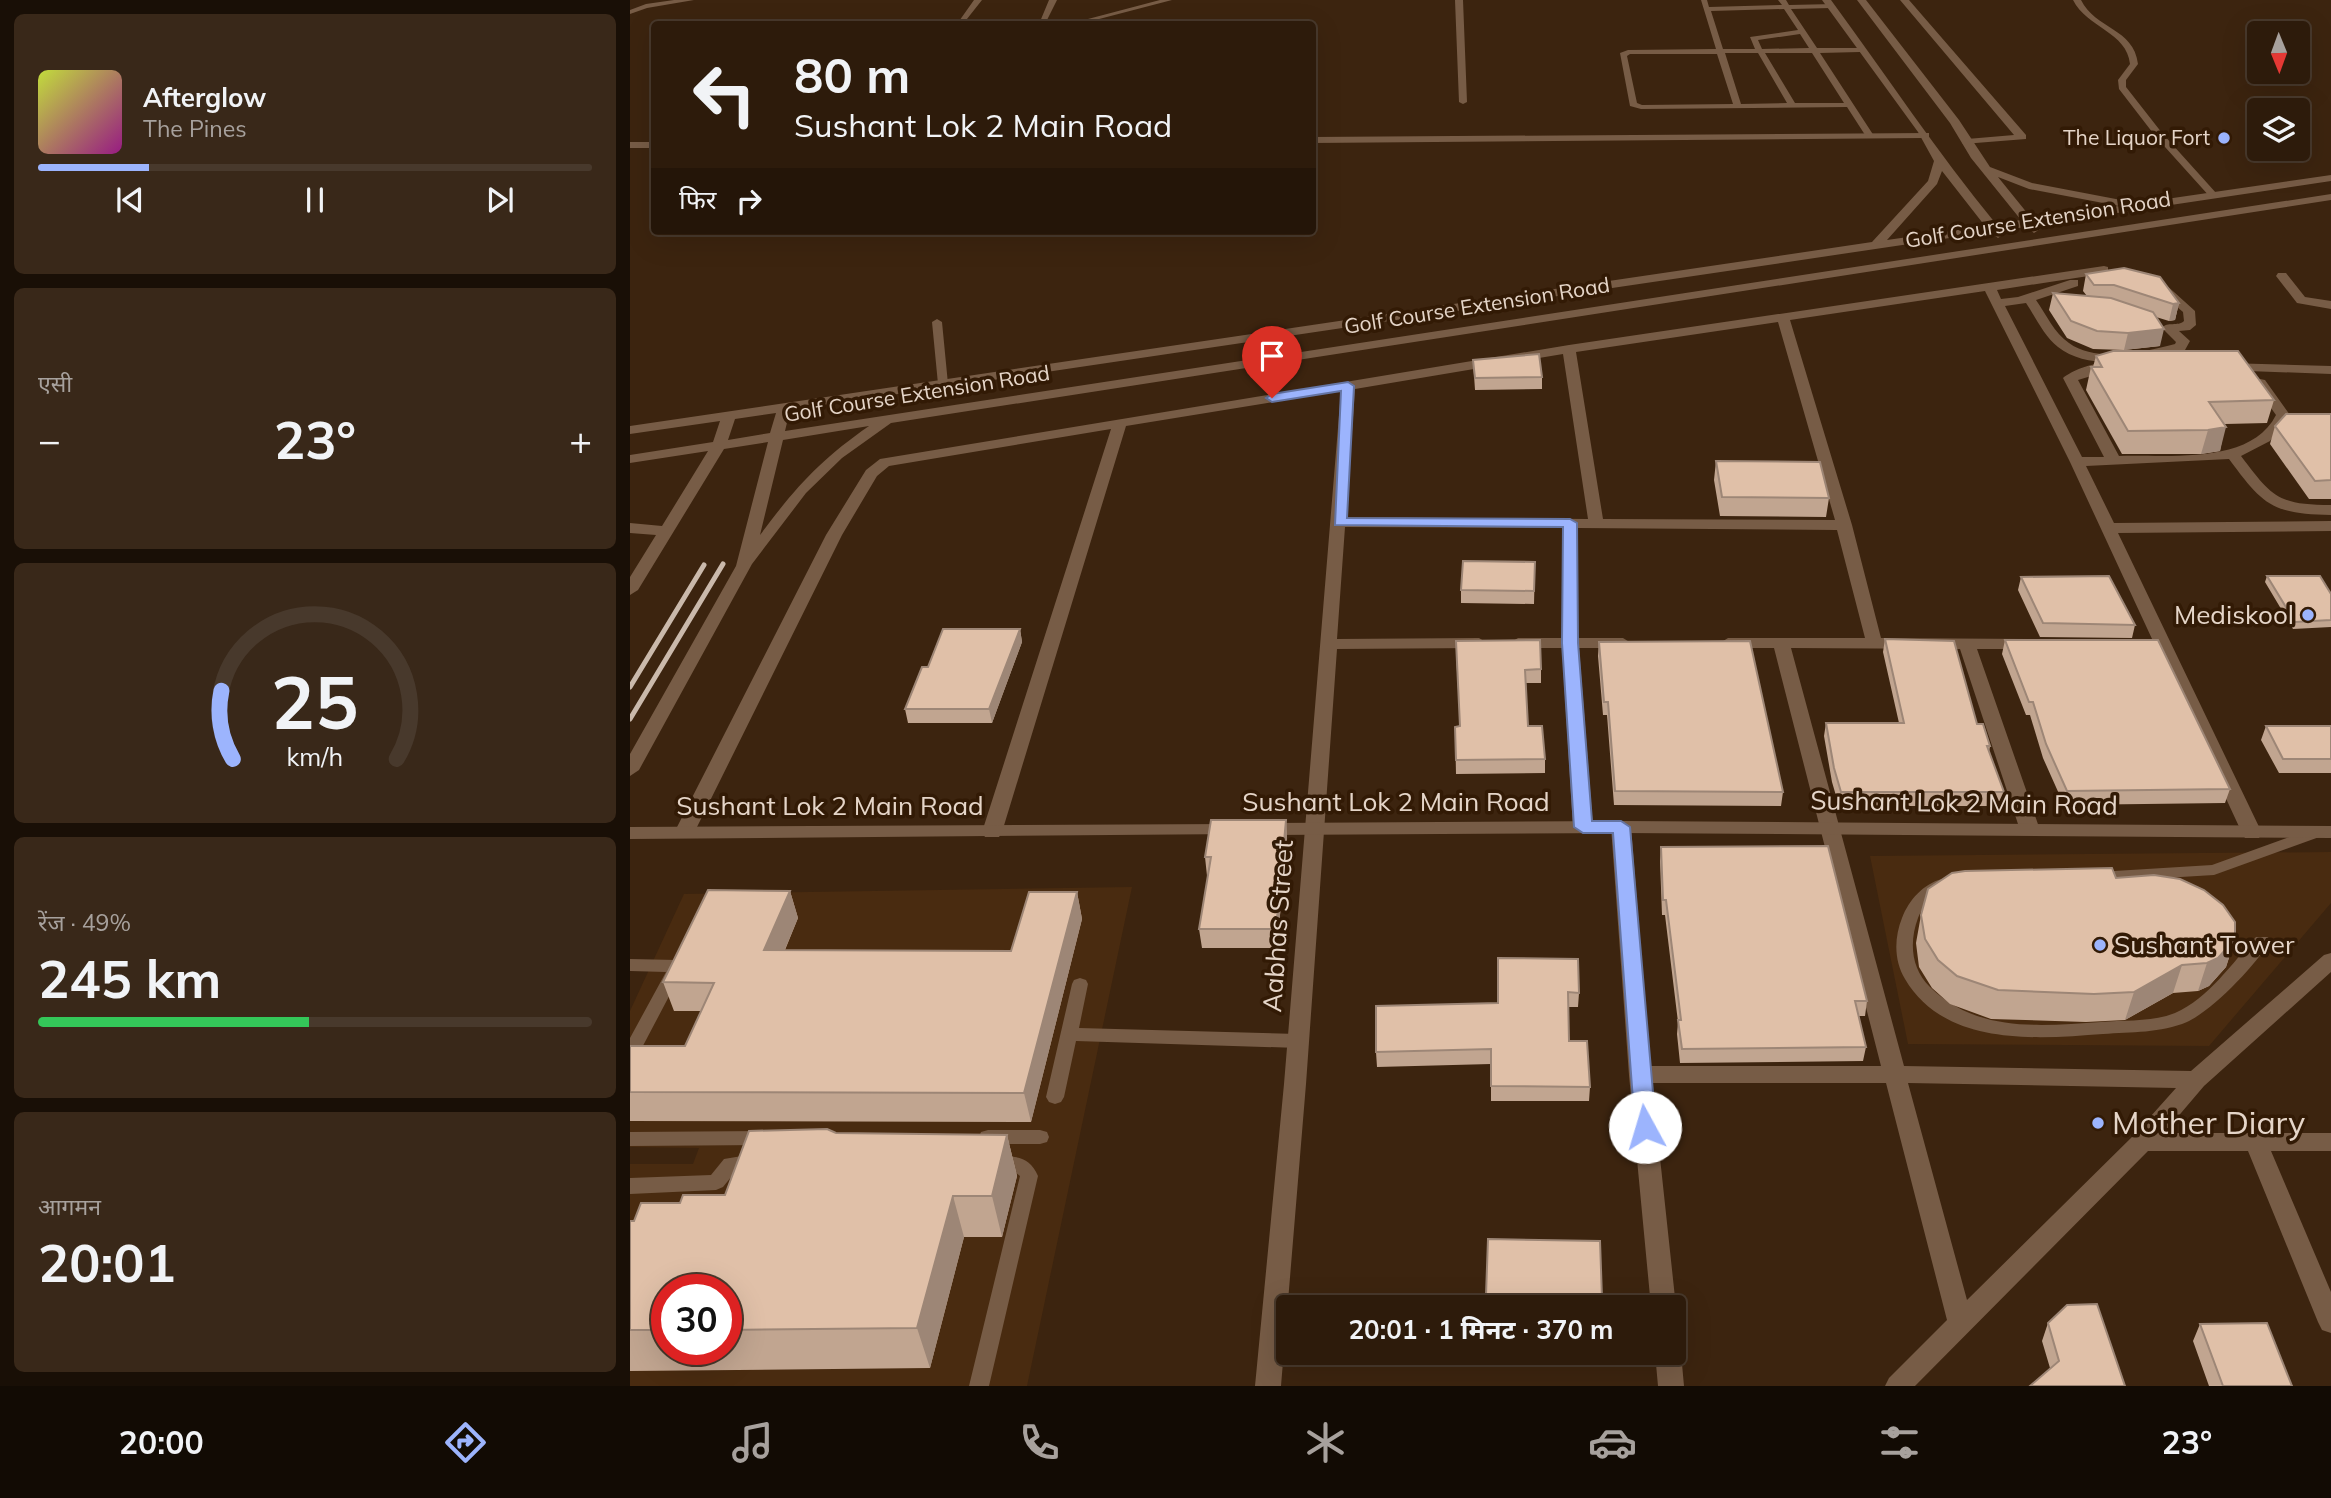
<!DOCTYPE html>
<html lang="hi">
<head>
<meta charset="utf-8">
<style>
  body { margin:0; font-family:Mulish,"Noto Sans Devanagari",sans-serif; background:#392819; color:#f1f3f6; height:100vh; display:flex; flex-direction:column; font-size:26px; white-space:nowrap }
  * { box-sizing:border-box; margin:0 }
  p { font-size:23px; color:#a7a19d }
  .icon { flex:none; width:38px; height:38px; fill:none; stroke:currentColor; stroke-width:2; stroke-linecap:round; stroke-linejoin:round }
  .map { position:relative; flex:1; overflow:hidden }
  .panel { display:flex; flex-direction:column; gap:14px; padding:14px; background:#190f06; width:630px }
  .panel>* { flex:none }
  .banner { position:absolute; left:21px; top:21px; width:665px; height:214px; border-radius:7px; box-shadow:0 7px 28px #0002,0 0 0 2px #48392c; background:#2d1b0b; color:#f1f3f6; overflow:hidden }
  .needle { width:46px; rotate:179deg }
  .fabs { position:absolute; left:1617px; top:21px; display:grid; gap:14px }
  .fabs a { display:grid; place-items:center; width:63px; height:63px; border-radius:7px; background:#2d1b0b; box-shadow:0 7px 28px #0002,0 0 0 2px #48392c; font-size:35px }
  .speed { position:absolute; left:21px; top:1274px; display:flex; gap:14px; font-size:35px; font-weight:700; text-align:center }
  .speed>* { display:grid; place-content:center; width:91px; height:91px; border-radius:50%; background:#2d1b0b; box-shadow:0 7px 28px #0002,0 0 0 2px #48392c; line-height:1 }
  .speed .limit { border:10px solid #d22; background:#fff; color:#111 }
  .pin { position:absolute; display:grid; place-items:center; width:60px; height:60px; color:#fff; margin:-72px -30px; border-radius:50% 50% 50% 0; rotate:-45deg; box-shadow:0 0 7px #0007 }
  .pin .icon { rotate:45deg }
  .me { position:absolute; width:77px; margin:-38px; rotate:354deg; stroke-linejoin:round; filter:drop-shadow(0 0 5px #0008) }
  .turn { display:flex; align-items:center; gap:24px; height:147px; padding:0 28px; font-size:32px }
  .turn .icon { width:91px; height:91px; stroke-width:2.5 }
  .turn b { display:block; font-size:49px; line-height:60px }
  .then { display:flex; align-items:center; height:66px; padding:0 28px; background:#0003; gap:14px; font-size:26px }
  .big { font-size:52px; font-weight:700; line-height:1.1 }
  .panel .card { flex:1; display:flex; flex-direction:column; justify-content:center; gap:10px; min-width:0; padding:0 24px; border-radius:10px; background:#392819 }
  .panel .dial { align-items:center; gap:0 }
  .dial svg { height:182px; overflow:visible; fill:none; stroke:#48392c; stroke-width:7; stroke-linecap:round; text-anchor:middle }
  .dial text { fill:#f1f3f6; stroke:none }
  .song { display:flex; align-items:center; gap:21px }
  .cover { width:84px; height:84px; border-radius:10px; background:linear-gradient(135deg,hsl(70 70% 55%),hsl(310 70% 35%)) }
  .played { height:7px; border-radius:4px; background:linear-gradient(90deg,#9cb4fd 20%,#48392c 20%) }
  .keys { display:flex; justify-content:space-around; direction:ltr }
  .heat { display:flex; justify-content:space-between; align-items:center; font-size:38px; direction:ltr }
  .charge { height:10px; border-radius:5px; background:linear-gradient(90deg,#34c759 49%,#48392c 0) }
  .trip { position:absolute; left:646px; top:1295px; width:410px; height:70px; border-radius:7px; background:#2d1b0b; box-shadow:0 7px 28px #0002,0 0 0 2px #48392c; font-weight:700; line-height:70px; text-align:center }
  .tabs { display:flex; height:112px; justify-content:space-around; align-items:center; background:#120b04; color:#a7a19d }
  .tabs .icon { width:49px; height:49px }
  .tabs .on { color:#9cb4fd }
  .tabs b { font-size:32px; color:#f1f3f6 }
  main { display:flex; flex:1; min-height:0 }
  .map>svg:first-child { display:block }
</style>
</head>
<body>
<main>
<section class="panel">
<div class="card">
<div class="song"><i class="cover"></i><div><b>Afterglow</b><p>The Pines</p></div></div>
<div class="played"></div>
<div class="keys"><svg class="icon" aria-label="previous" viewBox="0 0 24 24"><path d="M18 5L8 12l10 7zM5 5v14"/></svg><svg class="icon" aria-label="pause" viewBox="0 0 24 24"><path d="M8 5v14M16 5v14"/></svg><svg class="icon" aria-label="next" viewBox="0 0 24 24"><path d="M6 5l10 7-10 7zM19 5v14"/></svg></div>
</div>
<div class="card"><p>एसी</p>
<div class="heat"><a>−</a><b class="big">23°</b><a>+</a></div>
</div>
<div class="card dial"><svg viewBox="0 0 100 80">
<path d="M14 69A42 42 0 1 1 86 69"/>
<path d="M14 69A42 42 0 0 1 9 39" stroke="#9cb4fd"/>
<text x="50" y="56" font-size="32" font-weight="700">25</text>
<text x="50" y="72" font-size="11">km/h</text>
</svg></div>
<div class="card"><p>रेंज · 49%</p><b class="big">245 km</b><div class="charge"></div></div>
<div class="card"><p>आगमन</p><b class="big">20:01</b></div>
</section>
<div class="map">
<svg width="1701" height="1386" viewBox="0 0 1701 1386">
  <rect width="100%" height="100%" fill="#3c240f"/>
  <!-- built -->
  <path fill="#492b10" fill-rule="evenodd" d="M1701 852V903L1579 1046 1278 1044 1240 856Z
    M502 887 397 1386H0V1164H63L69 1148 0 1147V1011L54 894ZM37 1290H96V1349H37Z"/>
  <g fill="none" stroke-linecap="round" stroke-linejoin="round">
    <!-- lane -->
    <path fill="#775c46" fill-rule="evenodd" d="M44 0H64L17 8 0 14V10L16 4Z
      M344 0H352L333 24H327Z
      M419 0H427L415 24H409Z
      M530 0H542L450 24H439Z
      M825 0H833L837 102 833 104 829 102Z
      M1071 0H1077L1079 7 1152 5 1148 0H1156L1159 5 1204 4 1201 8 1161 9 1187 48H1230L1234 50 1230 52 1190 53 1244 136 1243 138H1237L1217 107 1011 109 1000 106 990 53 998 50 1086 49ZM1154 9 1168 30 1120 37 1125 49H1093L1081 11ZM1170 34 1179 48 1132 49 1128 40ZM1095 53H1128L1157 103 1111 104ZM1135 53H1182L1214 103H1165ZM1000 54H1087L1103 104 1012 105 1007 103 997 56Z
      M1443 0H1451C1465 29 1504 28 1508 64L1496 80V87L1532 133 1587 194V198H1581L1526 137 1489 89 1488 80 1500 64C1497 32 1457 28 1443 0Z
      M307 319 312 322 318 384 313 387 308 384 302 322Z
      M1687 827 1692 828 1695 832 1692 836 1584 875 1468 882 1462 881 1460 877 1462 873 1468 872 1582 865Z
      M1312 879 1318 880 1320 884C1310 897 1295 900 1288 918 1279 942 1281 969 1300 987 1347 1033 1410 1026 1471 1022 1495 1020 1523 1022 1545 1013 1579 998 1602 963 1626 937H1638L1640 941C1625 966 1583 1010 1557 1022 1531 1033 1501 1032 1473 1034 1407 1039 1315 1047 1275 979 1264 961 1264 938 1272 918 1279 900 1293 884 1312 879Z
      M0 959 47 960 53 962 55 966 6 1059 0 1061V1038L36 972 0 971Z
      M450 978 456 980 458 984 449 1028 668 1034 674 1036 677 1041 674 1046 668 1048 446 1041 434 1097 431 1102 425 1104 419 1102 416 1097 442 984 444 980Z
      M358 1130H410L417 1132 419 1137 417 1142 410 1144H358L351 1142 349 1137 351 1132Z
      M135 1131 142 1133 144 1138 142 1143 135 1145 0 1146V1132Z
      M124 1154 131 1157 133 1162 131 1167 106 1171 93 1187 86 1190 0 1194V1178L81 1175 94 1159Z
      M368 1156C387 1156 400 1157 408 1176L359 1386H339L390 1176 385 1172 361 1169 359 1164 361 1159Z"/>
    <!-- street -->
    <path fill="#775c46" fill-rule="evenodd" d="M1270 0H1279L1396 135V139L1333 144 1332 142 1337 139 1384 135Z
      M1299 133V137L1295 138 682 143V137Z
      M0 142H24V148H0Z
      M1474 266 1478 267V273L1367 290 1371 299 1388 297 1440 280H1448V286L1406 300C1416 314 1424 333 1439 343 1466 363 1515 352 1545 344L1546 342 1532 328C1537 321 1548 327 1554 321L1553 312 1526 289V283H1534L1565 311 1566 325 1560 330 1549 331 1560 341 1555 350C1519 359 1460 373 1428 347 1414 336 1406 318 1396 303L1375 306 1452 457H1474L1433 378C1445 368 1478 357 1491 367L1448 380 1489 456C1537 454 1620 466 1646 415L1623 383 1630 379 1635 380 1660 415 1640 441 1611 456C1642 497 1648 505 1701 505V515C1642 514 1633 505 1599 459L1456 466 1484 523 1701 521V531L1488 533 1632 833 1629 838H1615L1612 833 1440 462 1355 291 1160 320 1222 525 1251 638 1399 639 1407 644 1399 649H1347L1410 830 1407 834H1393L1390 830 1330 649 1161 648 1274 1066 1561 1071 1694 955 1701 953V972L1574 1086 1534 1133H1701V1151H1641L1701 1292V1333L1692 1330 1688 1322 1618 1151H1518L1285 1386H1255L1259 1378 1317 1320 1256 1083H1022L1046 1307 1043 1312V1307H1021L999 1075 981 827 984 823 991 821 1001 827 1020 1066H1251L1144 648H1098L1090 643 1098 638H1235L1207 530 948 528V638H993L1001 643 993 648H949L963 827 953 833 943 827 932 648H888L880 643 888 638H932V528L715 527 707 639 849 638 857 643 849 648 707 649 676 1084 651 1386H625L654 1084 711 391 496 426 372 832 369 837H355L352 832 481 429 259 466 247 476 212 535 65 831 62 835H48L45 831 196 535 236 470 250 459 939 345ZM1148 322 1205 520 973 519 946 352ZM933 354 958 519 716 517 725 389ZM1278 1083 1546 1088 1504 1135 1337 1300Z
      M1648 273H1656L1675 297 1701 301V309L1667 303 1646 276Z
      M1596 363 1701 366V374L1591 370 1589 367Z
      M1043 1343 1047 1345 1051 1353 1054 1386H1028L1025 1353H1043Z"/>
    <!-- secondary -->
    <path fill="#775c46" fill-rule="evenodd" d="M1192 0H1201C1256 75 1307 152 1366 224L1391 220 1341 158 1320 123 1227 0H1236L1329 120 1360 167 1402 183 1491 200 1495 201V205L1701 175V181L1407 225 1410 229 1404 233 1396 227 1371 230 1374 234 1368 238 1360 232 160 410 155 431 1701 194V200L261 423 212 458 176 493 122 564 9 770 0 776V754L106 566 138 442 94 449 8 590 0 595V577L26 535 0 533V523L32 526 78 451 0 463V455L83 442 90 421 0 434V426L1242 242 1298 181 1304 161 1288 132ZM1312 171 1355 226 1257 240 1307 184ZM1368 177 1399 189 1489 206 1402 219ZM146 413 140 433 98 440 105 419ZM239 426C190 460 165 488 130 535L153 440Z
      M991 821 1701 826V838L991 833 634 835 627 833 624 829 627 825 634 823Z
      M602 824 609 826 612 830 609 834 0 839V827Z"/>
    <!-- rail -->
    <path stroke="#cab9ab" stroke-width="5" d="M0 687 74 565
      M0 719 93 564"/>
  </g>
  <!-- wall -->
  <path fill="#c1a590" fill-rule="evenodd" d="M1456 274 1549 303 1545 320 1539 321 1526 317 1530 346 1494 350 1463 349 1437 338 1419 310 1423 293 1457 296 1453 291Z
    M1466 356 1644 400 1637 423 1595 424 1590 451 1571 454H1492L1456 390 1461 367H1463Z
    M843 360 912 377V389L845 390Z
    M1701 414V499H1679L1640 444 1645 426Z
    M1086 461 1199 498 1196 517 1090 516 1084 480Z
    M905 562 904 604 831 603V590Z
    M1637 576 1701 594V627L1663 629 1635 582Z
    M1391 577 1505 625 1502 638 1410 637 1388 590Z
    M390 629 392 642 362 723H278L275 709 298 667Z
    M1255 639 1347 724 1360 746 1359 752 1374 792 1371 806H1209L1202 782 1194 736 1196 723H1269L1253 652Z
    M1375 640 1600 789 1595 803 1434 805 1413 758 1400 715H1396L1372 654Z
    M969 642 1153 792 1151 806 984 805 977 715H973L968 656Z
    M826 654 911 669V683H896L898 726 915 759V773L826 774 825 727 830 726Z
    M1636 726H1701V773H1649L1631 740Z
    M656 820 657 838 647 948H572L569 929 578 876H577L575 857Z
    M1031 847 1237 1001 1235 1016H1229L1236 1047 1233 1061 1050 1063 1047 1034 1048 1022 1035 915H1032L1030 861Z
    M1486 878 1605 939 1596 967 1579 986 1568 991 1543 993 1495 1020 1456 1022 1361 1019 1320 1004 1302 988 1289 967 1286 943 1291 915Z
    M160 891 168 918 155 950 381 951 447 892 452 919 401 1122 0 1121V1046H55L71 1011H44L33 982Z
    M868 958 949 993 948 1007H938L939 1041 960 1087 959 1101H861V1064L747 1067 746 1052 868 1003Z
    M377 1135 387 1176 372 1237H334L300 1368 0 1371V1221H4L50 1203 95 1195ZM37 1290H96V1349H37Z
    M856 1295 972 1298 971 1307H856Z
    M1418 1323 1495 1386 1420 1368 1412 1341Z
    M1570 1324 1662 1386H1579L1563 1341Z"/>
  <!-- shaded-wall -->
  <path fill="#9d8676" d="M1549 303 1545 320 1539 321 1543 304Z
    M1534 329 1530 346 1494 350 1498 333Z
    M1596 427 1590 451 1571 454 1578 430Z
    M390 629 392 642 362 723 359 709Z
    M656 820 657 838 647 948 646 929Z
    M160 891 168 918 143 978 134 950Z
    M447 892 452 919 401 1122 394 1093Z
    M1605 939 1596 967 1579 986 1568 991 1577 963Z
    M1552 965 1543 993 1495 1020 1504 992Z
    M377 1135 387 1176 372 1237 362 1196Z
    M323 1196 334 1237 300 1368 287 1328Z"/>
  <!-- building -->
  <path fill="#e0c0a8" stroke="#9d8676" stroke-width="2" d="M1494 268 1530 277 1549 303 1543 304 1484 285H1464L1456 274Z
    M1423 293 1481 298 1523 312 1534 329 1498 333 1467 331 1441 321Z
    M1483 351H1608L1644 400 1579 402 1596 427 1578 430 1498 431 1461 367H1472L1466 356Z
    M909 354 912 377 845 378 843 360Z
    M1656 414H1701V480L1685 481 1645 426Z
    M1086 461 1190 462 1199 498 1092 497Z
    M833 561 905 562 904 591 831 590Z
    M1479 576 1505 625 1413 623 1391 577Z
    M1637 576H1690L1701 594V620L1665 622Z
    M313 629H390L359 709H275L292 667H298Z
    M1255 639 1324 641 1347 724H1353L1360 746H1357L1374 792H1211L1204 768 1196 723H1274Z
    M910 640 911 669 895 670 898 726H912L915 759 826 760 825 727 830 726 826 641Z
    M1375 640H1528L1600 789 1437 791 1416 744 1403 702H1399Z
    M1120 641 1153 792 985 791 978 702H974L969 642Z
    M1636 726H1701V759H1653Z
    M581 820H656L646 929H569L581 857H575Z
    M1198 846 1237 1001H1225L1236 1047 1052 1049 1048 1020H1051L1036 900H1033L1031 847Z
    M1482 868 1486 878 1524 875 1550 879 1574 890 1593 905 1605 922V939L1588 958 1577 963 1552 965 1504 992 1464 994 1368 990 1327 976 1308 960 1295 939 1291 915 1298 889 1322 873 1335 871Z
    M78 890 160 891 134 950 381 951 399 892H447L394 1093 0 1092V1046H55L84 983 33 982Z
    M868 958 948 959 949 993 938 992 939 1041H957L960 1087 861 1086V1049L746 1052V1006L868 1003Z
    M197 1129 206 1133 377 1135 362 1196H323L287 1328 96 1330V1290H37V1330H0V1221H4L11 1203H50L53 1195H95L119 1131Z
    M858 1239 970 1241 972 1298 856 1295Z
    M1467 1304 1495 1386H1400L1429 1361 1418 1323 1437 1305Z
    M1637 1323 1662 1386H1593L1570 1324Z"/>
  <!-- route -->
  <path fill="#9cb4fd" stroke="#6575a4" stroke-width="2" d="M718 382 724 386 717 518 940 519 947 523 948 643 962 821H991L1000 827 1026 1127 1023 1132H1008L1005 1127 983 833H953L944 827 932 643 933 527 705 525 711 391 642 402 636 398 642 394Z"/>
  <!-- markers -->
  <g fill="#9cb4fd" stroke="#321a05" stroke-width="2.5">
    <circle cx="1594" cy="138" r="7"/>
    <circle cx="1678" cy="615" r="7"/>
    <circle cx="1470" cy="945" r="7"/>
    <circle cx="1468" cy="1123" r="7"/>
  </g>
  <g text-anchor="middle" stroke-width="7" stroke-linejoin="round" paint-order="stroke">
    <!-- far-poi labels -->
    <g font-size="21" fill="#e5d5c8" stroke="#321a05" text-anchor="end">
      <text x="1580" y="145">The Liquor Fort</text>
    </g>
    <!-- far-street labels -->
    <g font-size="21" fill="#e5d5c8" stroke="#321a05">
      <text transform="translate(1408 220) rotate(-9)" y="7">Golf Course Extension Road</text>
      <text transform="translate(847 306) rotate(-9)" y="7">Golf Course Extension Road</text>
      <text transform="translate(287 394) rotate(-9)" y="7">Golf Course Extension Road</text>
    </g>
    <!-- poi labels -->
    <g font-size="26" fill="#e5d5c8" stroke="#321a05" text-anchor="end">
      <text x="1664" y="624">Mediskool</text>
      <text x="1484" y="954" text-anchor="start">Sushant Tower</text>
    </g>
    <!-- street labels -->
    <g font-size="26" fill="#e5d5c8" stroke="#321a05">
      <text x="766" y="811">Sushant Lok 2 Main Road</text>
      <text transform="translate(1334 803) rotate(1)" y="9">Sushant Lok 2 Main Road</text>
      <text x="200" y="815">Sushant Lok 2 Main Road</text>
      <text transform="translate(648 926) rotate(-86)" y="9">Aabhas Street</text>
    </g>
    <!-- near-poi labels -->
    <g font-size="32" fill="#e5d5c8" stroke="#321a05" text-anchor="start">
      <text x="1482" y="1134">Mother Diary</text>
    </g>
  </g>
</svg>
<div class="fabs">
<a><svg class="needle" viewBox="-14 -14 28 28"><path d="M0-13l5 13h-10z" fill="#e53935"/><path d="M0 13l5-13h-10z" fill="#a7a19d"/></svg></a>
<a><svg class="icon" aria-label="layers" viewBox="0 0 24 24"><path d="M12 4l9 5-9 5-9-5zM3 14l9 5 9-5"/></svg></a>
</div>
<div class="speed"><div class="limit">30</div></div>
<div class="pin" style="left:642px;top:398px;background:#d93025"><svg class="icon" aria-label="arrive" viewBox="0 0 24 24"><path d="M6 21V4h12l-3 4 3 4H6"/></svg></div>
<svg class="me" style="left:1015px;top:1127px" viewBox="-20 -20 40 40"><circle r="19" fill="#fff"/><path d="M0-13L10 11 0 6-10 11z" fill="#9cb4fd"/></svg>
<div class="trip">20:01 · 1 मिनट · 370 m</div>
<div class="banner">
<div class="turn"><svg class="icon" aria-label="left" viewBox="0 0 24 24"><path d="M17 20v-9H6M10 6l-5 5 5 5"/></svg><div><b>80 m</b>Sushant Lok 2 Main Road</div></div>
<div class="then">फिर<svg class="icon" aria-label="right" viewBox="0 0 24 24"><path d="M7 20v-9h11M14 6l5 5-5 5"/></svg></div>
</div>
</div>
</main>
<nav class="tabs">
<b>20:00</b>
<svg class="icon on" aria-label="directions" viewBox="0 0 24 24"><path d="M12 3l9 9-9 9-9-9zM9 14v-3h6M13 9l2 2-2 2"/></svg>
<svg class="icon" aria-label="music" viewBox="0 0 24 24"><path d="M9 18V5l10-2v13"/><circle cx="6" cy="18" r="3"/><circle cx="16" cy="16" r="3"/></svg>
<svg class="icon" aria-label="phone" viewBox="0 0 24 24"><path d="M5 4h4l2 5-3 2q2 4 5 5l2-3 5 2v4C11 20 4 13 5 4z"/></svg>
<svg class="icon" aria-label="climate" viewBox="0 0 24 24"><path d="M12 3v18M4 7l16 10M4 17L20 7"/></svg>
<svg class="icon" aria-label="car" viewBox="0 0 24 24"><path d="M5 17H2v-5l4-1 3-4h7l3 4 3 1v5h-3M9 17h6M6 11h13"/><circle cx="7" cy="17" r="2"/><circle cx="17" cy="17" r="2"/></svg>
<svg class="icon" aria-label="filters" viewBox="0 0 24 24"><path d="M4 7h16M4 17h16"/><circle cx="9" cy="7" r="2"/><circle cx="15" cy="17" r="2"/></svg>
<b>23°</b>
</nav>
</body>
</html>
